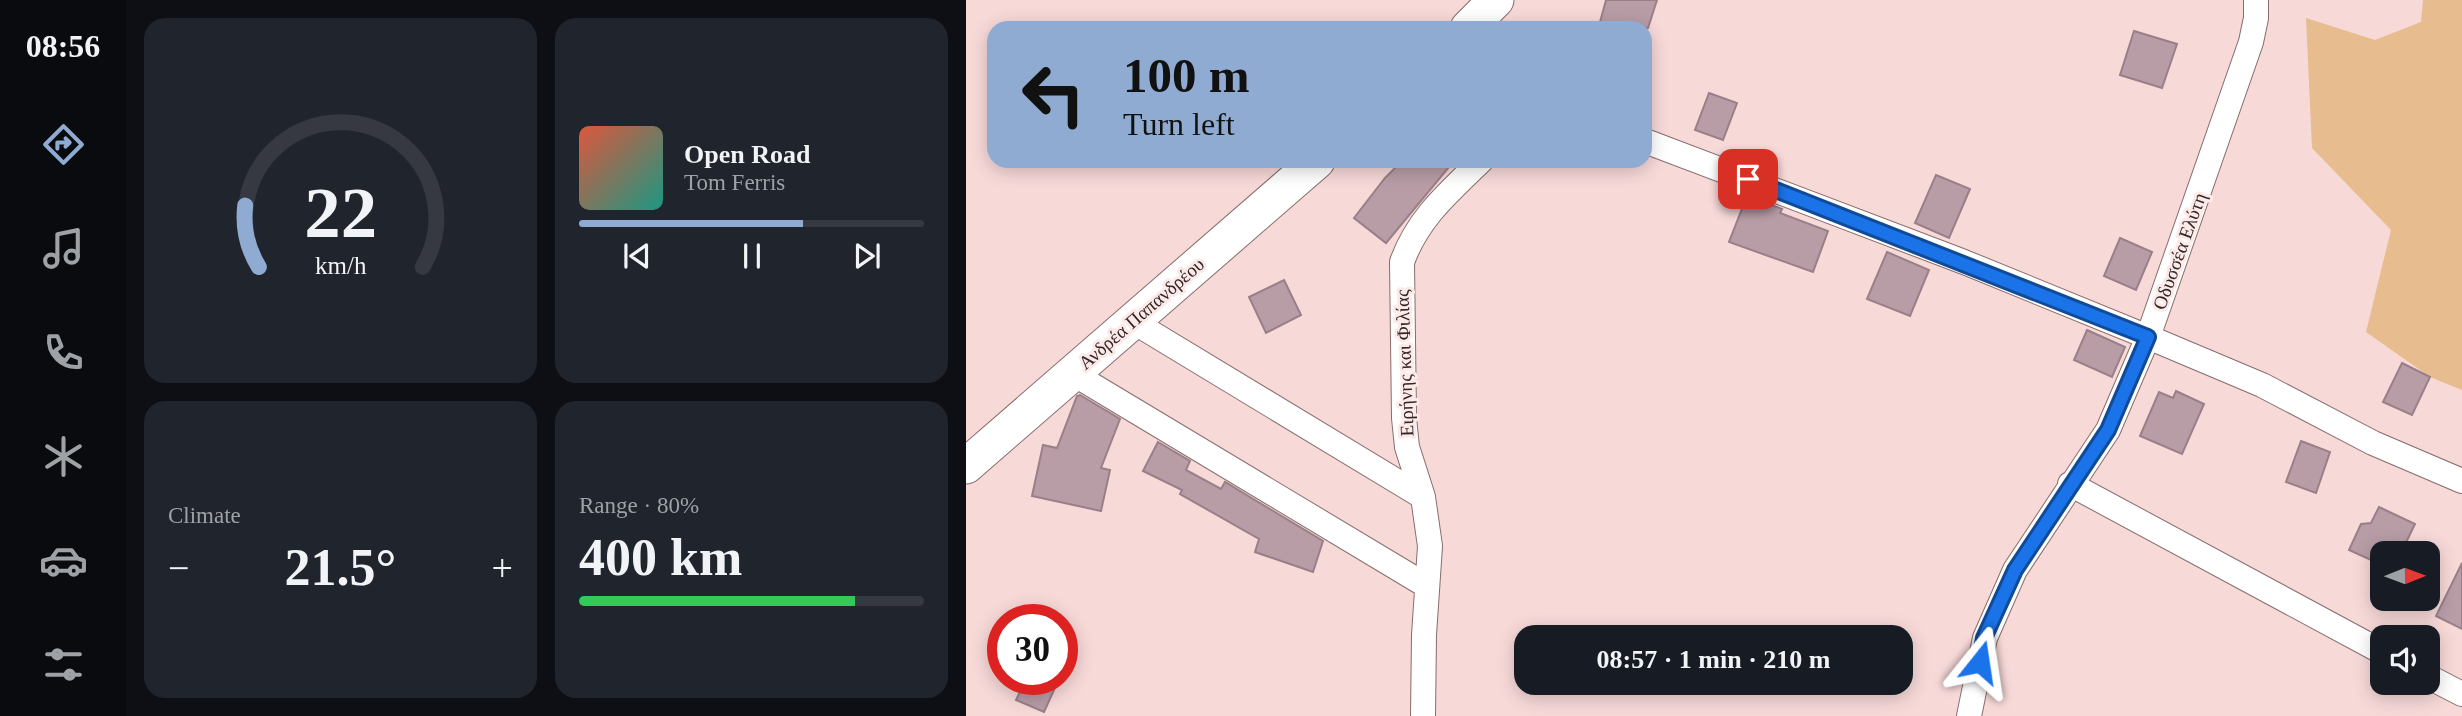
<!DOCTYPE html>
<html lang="en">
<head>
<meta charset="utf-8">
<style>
  body { margin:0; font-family:"Times New Roman",serif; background:#20242c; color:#f1f3f6; height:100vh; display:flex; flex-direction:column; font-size:26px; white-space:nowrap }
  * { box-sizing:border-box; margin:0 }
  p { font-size:23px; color:#9ea1a6 }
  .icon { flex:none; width:38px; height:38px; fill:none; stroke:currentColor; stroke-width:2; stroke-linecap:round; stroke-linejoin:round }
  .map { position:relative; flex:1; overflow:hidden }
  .panel { display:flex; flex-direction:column; gap:18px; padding:18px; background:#0d0f14; width:840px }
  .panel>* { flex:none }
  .top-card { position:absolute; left:21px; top:21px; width:665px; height:147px; border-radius:21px; box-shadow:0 4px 18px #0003; background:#8fabd1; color:#111; overflow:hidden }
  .needle { width:46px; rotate:89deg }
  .buttons { position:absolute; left:1404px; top:541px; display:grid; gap:14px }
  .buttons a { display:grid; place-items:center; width:70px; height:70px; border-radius:14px; background:#171b24; box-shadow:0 4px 18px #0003; font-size:35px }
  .speed { position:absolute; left:21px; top:604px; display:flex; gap:14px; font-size:35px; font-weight:700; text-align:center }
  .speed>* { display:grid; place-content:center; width:91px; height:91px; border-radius:50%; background:#171b24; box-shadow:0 4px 18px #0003; line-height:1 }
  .speed .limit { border:10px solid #d22; background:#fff; color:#111 }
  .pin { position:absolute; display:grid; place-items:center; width:60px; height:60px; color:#fff; margin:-30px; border-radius:14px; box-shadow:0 4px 10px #0006 }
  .me { position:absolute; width:77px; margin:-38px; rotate:15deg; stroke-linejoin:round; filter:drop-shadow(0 0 5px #0008) }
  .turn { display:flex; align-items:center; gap:24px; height:147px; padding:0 21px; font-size:32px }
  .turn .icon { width:91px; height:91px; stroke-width:2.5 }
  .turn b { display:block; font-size:49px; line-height:60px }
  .big { font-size:52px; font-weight:700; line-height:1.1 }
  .panel .card { flex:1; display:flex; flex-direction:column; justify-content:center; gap:10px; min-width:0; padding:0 24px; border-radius:21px; background:#20242c }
  .panel .dial { align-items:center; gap:0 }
  .dial svg { height:182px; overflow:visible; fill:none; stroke:#363941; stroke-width:7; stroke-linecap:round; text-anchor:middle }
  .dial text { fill:#f1f3f6; stroke:none }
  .song { display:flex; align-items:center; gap:21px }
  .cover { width:84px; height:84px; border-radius:10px; background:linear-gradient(135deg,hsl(10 70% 55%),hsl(170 70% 35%)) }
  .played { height:7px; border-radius:4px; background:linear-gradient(90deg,#8fabd1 65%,#363941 65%) }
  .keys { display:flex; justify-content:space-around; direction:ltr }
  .heat { display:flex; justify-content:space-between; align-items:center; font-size:38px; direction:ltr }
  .charge { height:10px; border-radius:5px; background:linear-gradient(90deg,#34c759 80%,#363941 0) }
  .panel .tiles { flex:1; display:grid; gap:18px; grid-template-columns:repeat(2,1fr) }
  .trip { position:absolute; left:548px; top:625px; width:399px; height:70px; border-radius:21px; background:#171b24; box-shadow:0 4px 18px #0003; font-weight:700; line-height:70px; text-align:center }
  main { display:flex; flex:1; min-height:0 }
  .menu { display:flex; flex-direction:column; width:126px; justify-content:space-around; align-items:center; background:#090b0e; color:#9ea1a6 }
  .menu .icon { width:49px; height:49px }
  .menu .on { color:#8fabd1 }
  .menu b { font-size:32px; color:#f1f3f6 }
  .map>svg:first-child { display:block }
</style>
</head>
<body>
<main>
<nav class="menu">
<b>08:56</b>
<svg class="icon on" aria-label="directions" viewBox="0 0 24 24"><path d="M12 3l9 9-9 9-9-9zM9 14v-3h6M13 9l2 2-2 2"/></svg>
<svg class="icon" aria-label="music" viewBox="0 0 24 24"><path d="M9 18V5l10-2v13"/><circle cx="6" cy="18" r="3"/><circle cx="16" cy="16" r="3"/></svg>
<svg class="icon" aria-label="phone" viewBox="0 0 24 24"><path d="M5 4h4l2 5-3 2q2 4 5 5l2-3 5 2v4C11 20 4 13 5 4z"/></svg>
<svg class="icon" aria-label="climate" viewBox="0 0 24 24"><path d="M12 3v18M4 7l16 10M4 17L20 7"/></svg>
<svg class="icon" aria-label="car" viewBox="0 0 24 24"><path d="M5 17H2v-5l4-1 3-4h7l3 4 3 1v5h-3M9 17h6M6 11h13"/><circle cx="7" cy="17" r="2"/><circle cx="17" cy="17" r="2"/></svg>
<svg class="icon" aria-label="filters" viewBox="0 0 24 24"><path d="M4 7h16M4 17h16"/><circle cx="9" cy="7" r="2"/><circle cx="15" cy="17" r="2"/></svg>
</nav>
<section class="panel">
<div class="tiles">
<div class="card dial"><svg viewBox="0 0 100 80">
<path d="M14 69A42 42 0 1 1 86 69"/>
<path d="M14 69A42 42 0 0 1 8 42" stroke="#8fabd1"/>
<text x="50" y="56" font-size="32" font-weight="700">22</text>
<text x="50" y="72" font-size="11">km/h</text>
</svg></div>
<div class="card">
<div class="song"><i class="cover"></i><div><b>Open Road</b><p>Tom Ferris</p></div></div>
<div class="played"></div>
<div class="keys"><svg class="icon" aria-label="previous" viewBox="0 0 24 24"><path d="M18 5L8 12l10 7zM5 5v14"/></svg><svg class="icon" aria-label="pause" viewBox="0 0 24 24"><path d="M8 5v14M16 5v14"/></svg><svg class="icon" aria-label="next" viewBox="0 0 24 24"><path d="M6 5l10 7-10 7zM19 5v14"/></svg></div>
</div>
<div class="card"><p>Climate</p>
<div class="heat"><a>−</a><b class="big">21.5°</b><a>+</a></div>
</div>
<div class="card"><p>Range · 80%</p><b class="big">400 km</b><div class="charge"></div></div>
</div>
</section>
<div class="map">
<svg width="1496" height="716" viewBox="0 0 1496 716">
  <rect width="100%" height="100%" fill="#f7d9d8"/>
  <!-- green -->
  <path fill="#e7bc8f" d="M1457 0H1496V390L1464 377 1400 332 1425 230 1346 148 1340 18 1409 40 1455 22Z"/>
  <!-- building -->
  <path fill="#b89da7" stroke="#997f88" stroke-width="2" d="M640 0H691L682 28H653L634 22Z
    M1168 31 1211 44 1196 88 1154 75Z
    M743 93 771 103 757 140 729 130Z
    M436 161H488L420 243 388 218 419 178Z
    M970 175 1004 189 983 238 949 223Z
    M781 196 816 209 814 213 862 231 847 272 763 242Z
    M1154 238 1186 252 1170 290 1138 276Z
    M921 252 963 270 944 316 901 299Z
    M318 280 335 315 300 333 283 297Z
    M1121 330 1159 347 1146 377 1108 360Z
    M1436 363 1464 377 1446 415 1417 402Z
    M1210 391 1238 404 1216 454 1174 436 1193 392 1207 398Z
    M114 395 154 419 135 468 144 470 135 511 66 496 77 445 91 448 111 396Z
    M1335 441 1364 452 1350 493 1320 482Z
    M192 442 224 461 220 470 255 489 259 482 357 541 347 572 289 552 293 539 214 494 216 490 177 471Z
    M1413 507 1449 524 1435 553H1416V565L1383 550 1395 524 1405 523Z
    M1496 563V629L1470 616Z
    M60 679H93L78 712 50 700Z"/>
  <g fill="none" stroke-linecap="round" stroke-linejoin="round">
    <defs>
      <path id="minor" d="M679 141 998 262 1182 337 1296 385 1407 443 1496 481
        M166 321 457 497
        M106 373 461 586
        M1104 484 1416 652
        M1461 676 1496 694
        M457 716 458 635 464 546 457 497 441 447 438 418 436 262C452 218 482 193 515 161
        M1003 716 1019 638 1049 570 1142 430 1182 337 1285 42 1290 18V0"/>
      <path id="secondary" d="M502 28 530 0
        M0 466 351 161"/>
    </defs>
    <!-- minor casing -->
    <use href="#minor" stroke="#876c6c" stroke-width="26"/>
    <!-- secondary casing -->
    <use href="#secondary" stroke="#876c6c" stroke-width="37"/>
    <!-- minor -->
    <use href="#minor" stroke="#fff" stroke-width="24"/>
    <!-- secondary -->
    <use href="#secondary" stroke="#fff" stroke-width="35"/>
  </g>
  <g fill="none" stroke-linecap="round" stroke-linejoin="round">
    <defs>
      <path id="route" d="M782 179 1182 337 1142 430 1049 570 1018 638 1014 662"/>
    </defs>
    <!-- route casing -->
    <use href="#route" stroke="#114b97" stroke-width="18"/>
    <!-- route -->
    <use href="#route" stroke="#1a73e8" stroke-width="12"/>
  </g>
  <g text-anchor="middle" stroke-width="6" stroke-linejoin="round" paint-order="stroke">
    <!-- street labels -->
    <g font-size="19" fill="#322626" stroke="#fceae9">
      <text transform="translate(1213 251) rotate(-70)" y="7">Οδυσσέα Ελύτη</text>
      <text transform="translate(175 313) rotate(-41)" y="7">Ανδρέα Παπανδρέου</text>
      <text transform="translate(438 363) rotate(-92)" y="7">Ειρήνης και Φιλίας</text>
    </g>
  </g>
</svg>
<div class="buttons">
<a><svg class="needle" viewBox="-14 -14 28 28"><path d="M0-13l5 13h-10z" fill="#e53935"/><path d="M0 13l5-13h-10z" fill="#9ea1a6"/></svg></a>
<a><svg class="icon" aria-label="sound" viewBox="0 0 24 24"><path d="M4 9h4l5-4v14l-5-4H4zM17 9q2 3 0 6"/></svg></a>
</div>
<div class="speed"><div class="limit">30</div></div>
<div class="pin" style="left:782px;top:179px;background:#d93025"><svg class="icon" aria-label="arrive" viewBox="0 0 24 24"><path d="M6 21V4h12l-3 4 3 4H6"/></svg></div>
<svg class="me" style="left:1014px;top:662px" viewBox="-20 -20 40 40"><path d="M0-17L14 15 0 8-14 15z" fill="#1a73e8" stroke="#fff" stroke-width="4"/></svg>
<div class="trip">08:57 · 1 min · 210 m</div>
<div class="top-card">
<div class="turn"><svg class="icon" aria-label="left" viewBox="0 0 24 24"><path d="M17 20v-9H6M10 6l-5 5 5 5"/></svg><div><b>100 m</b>Turn left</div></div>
</div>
</div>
</main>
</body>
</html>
